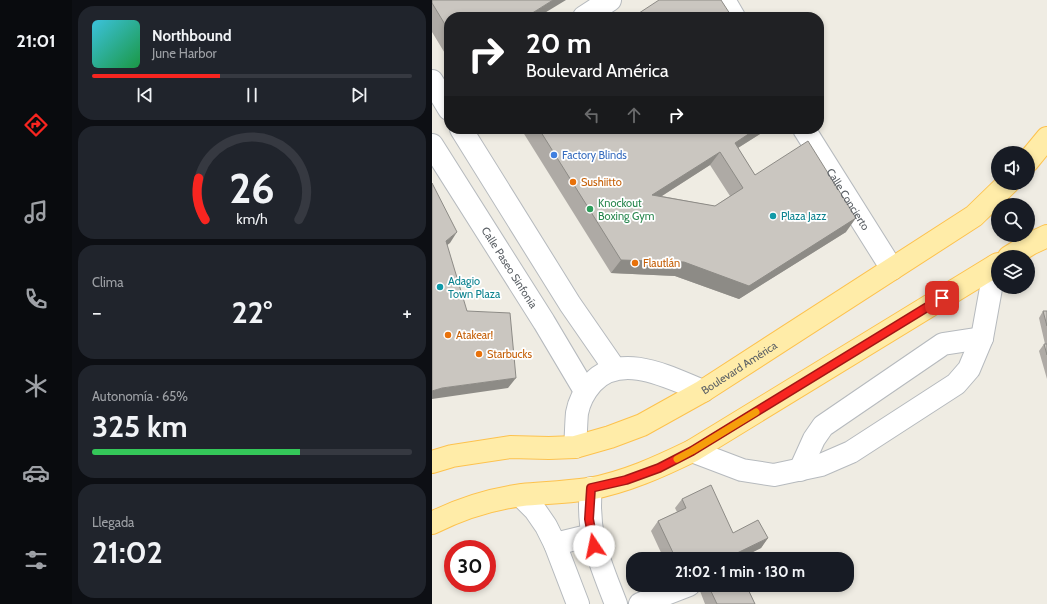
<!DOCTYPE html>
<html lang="es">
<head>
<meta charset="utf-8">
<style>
  body { margin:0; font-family:Cabin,sans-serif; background:#20242c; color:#f1f3f6; height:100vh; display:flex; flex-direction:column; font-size:15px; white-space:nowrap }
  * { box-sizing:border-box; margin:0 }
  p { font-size:13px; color:#9ea1a6 }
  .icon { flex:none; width:22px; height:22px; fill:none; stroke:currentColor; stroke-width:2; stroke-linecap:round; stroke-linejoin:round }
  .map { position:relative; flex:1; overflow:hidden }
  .drawer { display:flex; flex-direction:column; gap:6px; padding:6px; background:#0d0f14; width:360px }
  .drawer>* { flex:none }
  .banner { position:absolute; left:12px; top:12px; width:380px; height:122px; border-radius:16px; box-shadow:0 2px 6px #0003; background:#202124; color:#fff; overflow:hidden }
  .tools { position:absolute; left:559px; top:146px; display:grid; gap:8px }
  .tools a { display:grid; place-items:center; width:44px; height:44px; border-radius:50%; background:#171b24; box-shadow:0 2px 6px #0003; font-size:20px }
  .speed { position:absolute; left:12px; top:540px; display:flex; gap:8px; font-size:20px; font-weight:700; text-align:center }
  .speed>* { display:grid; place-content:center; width:52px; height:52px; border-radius:50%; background:#171b24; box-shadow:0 2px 6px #0003; line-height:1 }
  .speed .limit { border:6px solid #d22; background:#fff; color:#111 }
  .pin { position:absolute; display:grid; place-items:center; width:34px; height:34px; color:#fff; margin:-17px; border-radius:8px; box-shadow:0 2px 6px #0006 }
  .me { position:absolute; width:44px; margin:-22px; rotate:349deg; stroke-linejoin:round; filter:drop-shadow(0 0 3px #0008) }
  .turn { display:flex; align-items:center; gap:14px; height:84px; padding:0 16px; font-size:18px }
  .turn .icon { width:52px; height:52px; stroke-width:2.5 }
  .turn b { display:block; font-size:28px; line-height:34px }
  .lanes { display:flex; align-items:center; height:38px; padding:0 16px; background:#0003; justify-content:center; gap:20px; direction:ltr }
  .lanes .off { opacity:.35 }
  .big { font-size:30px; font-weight:800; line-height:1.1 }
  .drawer .card { flex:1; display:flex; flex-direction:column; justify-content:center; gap:6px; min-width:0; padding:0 14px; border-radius:16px; background:#20242c }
  .drawer .dial { align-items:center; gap:0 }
  .dial svg { height:104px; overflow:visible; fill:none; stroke:#363941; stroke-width:7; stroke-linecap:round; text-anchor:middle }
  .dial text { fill:#f1f3f6; stroke:none }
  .song { display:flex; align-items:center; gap:12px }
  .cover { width:48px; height:48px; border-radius:6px; background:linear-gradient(135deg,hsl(190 70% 55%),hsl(140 70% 35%)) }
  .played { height:4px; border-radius:2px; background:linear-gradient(90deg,#f82520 40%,#363941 40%) }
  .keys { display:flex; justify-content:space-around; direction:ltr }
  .heat { display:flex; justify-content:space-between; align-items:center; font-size:22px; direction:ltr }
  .charge { height:6px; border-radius:3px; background:linear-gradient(90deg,#34c759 65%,#363941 0) }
  .trip { position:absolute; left:194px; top:552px; width:228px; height:40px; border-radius:16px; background:#171b24; box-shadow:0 2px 6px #0003; font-weight:800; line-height:40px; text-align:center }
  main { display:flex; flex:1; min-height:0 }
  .tab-bar { display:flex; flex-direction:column; width:72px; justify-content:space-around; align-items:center; background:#090b0e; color:#9ea1a6 }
  .tab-bar .icon { width:28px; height:28px }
  .tab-bar .on { color:#f82520 }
  .tab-bar b { font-size:18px; color:#f1f3f6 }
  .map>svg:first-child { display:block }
</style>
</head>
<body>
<main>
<nav class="tab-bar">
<b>21:01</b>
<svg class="icon on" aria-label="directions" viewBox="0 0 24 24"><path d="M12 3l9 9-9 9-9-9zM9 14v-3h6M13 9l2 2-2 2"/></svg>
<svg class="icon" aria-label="music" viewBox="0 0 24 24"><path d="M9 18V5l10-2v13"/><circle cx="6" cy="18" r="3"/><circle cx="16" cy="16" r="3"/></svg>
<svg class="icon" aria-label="phone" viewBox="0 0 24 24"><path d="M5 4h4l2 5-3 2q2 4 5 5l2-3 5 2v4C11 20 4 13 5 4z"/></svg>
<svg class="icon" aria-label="climate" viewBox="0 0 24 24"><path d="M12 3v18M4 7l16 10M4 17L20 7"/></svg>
<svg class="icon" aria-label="car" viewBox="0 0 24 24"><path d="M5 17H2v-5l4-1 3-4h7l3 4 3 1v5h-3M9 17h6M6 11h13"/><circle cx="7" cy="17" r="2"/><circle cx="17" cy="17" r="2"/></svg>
<svg class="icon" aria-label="filters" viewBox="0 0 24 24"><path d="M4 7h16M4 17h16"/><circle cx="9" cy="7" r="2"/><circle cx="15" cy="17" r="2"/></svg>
</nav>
<section class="drawer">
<div class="card">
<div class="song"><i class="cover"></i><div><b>Northbound</b><p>June Harbor</p></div></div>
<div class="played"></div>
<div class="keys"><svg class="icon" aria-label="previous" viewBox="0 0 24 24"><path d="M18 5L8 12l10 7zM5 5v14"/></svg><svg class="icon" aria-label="pause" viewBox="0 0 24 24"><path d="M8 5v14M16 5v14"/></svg><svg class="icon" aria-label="next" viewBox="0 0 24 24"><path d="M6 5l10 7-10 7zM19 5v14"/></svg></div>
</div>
<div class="card dial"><svg viewBox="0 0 100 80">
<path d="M14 69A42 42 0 1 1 86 69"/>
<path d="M14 69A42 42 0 0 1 9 37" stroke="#f82520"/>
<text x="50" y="56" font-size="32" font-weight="700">26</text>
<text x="50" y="72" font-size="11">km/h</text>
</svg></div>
<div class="card"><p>Clima</p>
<div class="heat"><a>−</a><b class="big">22°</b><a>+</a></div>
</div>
<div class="card"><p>Autonomía · 65%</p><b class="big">325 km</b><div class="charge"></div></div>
<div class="card"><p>Llegada</p><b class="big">21:02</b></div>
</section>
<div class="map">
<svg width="615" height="604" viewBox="0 0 615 604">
  <rect width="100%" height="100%" fill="#efece3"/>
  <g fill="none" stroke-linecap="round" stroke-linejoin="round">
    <defs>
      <g id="minor">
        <path d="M292 0 302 17"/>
        <path d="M152 17 178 0"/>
        <path d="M0 81 17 109"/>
        <path d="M29 129 138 304 183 369"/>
        <path id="s1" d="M372 129 460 269"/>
        <path id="s2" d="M0 145 112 322 153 391"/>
        <path d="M143 447C144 436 144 424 145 413 147 402 153 391 160 383 189 351 238 378 271 391"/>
        <path d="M260 451 310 470 342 475 389 465 419 452 524 384 537 369 550 338 563 266"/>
        <path d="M368 470 382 439 391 426 511 344 550 338"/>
        <path d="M159 488C154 534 168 562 184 604"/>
        <path d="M89 496 103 510 114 526 123 544 146 604"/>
        <path d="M123 544 160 535"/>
        <path d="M208 604 257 585"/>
      </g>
      <g id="major">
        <path d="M596 161 615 138"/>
        <path d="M577 257 598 244 615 236"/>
        <path id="s3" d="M0 462 20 456 78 447 117 448 143 447 178 437 210 425 271 391 542 216 576 183"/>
        <path d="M0 523C28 509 59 499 90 495 113 493 135 492 157 489 194 482 227 467 260 451L566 264"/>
      </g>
    </defs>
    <!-- minor casing -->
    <use href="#minor" stroke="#b6babe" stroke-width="24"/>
    <!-- major casing -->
    <use href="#major" stroke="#fdc24e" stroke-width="24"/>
    <!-- minor -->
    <use href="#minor" stroke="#fff" stroke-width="22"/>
    <!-- major -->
    <use href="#major" stroke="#ffeca8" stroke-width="22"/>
  </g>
  <!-- wall -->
  <path fill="#aeaaa5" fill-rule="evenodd" d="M0 0 17 17V60L0 32Z
    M89 129H336L306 148 323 175 414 232 307 299 243 276 179 273ZM278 165 298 196 283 206 230 196Z
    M611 311H615V379L607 351 612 344H613L607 318Z
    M250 499 301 533 336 538 329 548 307 559H232L219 531 226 521 245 512 243 508Z
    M269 585H314L323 604H273L268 591 269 587Z"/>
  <!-- shaded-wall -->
  <path fill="#8d8b86" d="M121 0H134L106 17H94Z
    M324 129H336L293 156 303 143Z
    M288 152 278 165 211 208 220 195Z
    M424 218 414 232 307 299 243 276 179 273 189 260Z
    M25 232 18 243 6 252 14 241Z
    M84 378 76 388 0 399V391L10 388Z
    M336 538 329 548 307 559H299L301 555Z
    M263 555 260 559H254Z"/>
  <!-- building -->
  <path fill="#cac6c0" stroke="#8d8b86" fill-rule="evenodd" d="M0 0H121L94 17H17V31L0 3Z
    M227 0H289L300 17H201Z
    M107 129H324L303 143 323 175 376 141 424 218 317 286 252 262 189 260ZM288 152 311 188 283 206 220 195Z
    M0 183 25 232 14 241 35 311 78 313 84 378 10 388 0 391Z
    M611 311H615V326Z
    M612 344H615V355Z
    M279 485 301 533 326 520 336 538 301 555 303 559H265L263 555 254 559H244L226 521 254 508 250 499Z
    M276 585H314L323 604H285Z"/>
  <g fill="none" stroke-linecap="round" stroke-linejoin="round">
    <defs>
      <path id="route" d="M162 546 157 519 159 488 194 480 227 468 260 451 510 298"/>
    </defs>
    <!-- route casing -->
    <use href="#route" stroke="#a11815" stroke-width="10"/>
    <!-- route -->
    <use href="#route" stroke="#f82520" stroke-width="7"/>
    <!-- slow -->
    <path stroke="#f59e0b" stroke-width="7" d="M245 459 260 451 324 412"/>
  </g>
  <!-- markers -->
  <circle fill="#3f7fe0" stroke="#fff" stroke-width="1.5" cx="122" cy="155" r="4"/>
  <g fill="#e8710a" stroke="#fff" stroke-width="1.5">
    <circle cx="141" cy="182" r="4"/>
    <circle cx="203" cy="263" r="4"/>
    <circle cx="16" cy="335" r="4"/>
    <circle cx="47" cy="354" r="4"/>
  </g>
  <circle fill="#2e9e5b" stroke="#fff" stroke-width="1.5" cx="158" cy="209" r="4"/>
  <g fill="#0f9aa8" stroke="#fff" stroke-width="1.5">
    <circle cx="341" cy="216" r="4"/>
    <circle cx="8" cy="287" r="4"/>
  </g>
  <g text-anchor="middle" stroke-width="3.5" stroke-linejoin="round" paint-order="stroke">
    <!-- shop labels -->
    <g font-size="11" fill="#366cbe" stroke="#fff" text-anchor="start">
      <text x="130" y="159">Factory Blinds</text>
    </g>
    <!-- food labels -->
    <g font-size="11" fill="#c56008" stroke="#fff" text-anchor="start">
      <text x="149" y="186">Sushiitto</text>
      <text x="211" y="267">Flautlán</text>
      <text x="24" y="339">Atakear!</text>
      <text x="55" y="358">Starbucks</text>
    </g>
    <!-- street labels -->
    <g font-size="11" fill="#5b6065" stroke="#fff">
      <text dy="4" stroke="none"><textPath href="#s1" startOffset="83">Calle Concierto</textPath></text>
      <text dy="4" stroke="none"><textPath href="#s2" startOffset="145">Calle Paseo Sinfonía</textPath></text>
      <text dy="4" stroke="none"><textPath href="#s3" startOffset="328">Boulevard América</textPath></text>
    </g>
    <!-- leisure labels -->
    <g font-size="11" fill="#27864d" stroke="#fff" text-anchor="start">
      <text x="166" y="207">Knockout<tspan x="166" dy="13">Boxing Gym</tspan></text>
    </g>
    <!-- culture labels -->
    <g font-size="11" fill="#0d838f" stroke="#fff" text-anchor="start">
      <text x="349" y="220">Plaza Jazz</text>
      <text x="16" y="285">Adagio<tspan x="16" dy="13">Town Plaza</tspan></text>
    </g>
  </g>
</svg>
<div class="tools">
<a><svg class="icon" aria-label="sound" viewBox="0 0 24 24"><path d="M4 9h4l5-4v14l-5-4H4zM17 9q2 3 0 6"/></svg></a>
<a><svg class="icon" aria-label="search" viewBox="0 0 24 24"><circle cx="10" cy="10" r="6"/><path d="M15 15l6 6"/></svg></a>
<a><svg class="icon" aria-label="layers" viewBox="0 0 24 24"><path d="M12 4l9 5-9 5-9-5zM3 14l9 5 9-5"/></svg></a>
</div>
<div class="speed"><div class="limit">30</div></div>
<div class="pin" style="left:510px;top:298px;background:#d93025"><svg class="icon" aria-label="arrive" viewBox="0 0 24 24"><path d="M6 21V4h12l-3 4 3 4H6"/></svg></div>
<svg class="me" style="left:162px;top:546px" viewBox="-20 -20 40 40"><circle r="19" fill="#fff"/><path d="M0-13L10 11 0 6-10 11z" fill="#f82520"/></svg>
<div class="trip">21:02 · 1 min · 130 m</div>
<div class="banner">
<div class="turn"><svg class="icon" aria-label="right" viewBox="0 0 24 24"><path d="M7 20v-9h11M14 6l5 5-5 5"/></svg><div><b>20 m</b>Boulevard América</div></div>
<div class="lanes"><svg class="icon off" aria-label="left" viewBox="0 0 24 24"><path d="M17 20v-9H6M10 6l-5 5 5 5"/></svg><svg class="icon off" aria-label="ahead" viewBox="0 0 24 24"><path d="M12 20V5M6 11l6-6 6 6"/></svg><svg class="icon" aria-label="right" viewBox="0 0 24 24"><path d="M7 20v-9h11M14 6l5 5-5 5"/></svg></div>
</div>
</div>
</main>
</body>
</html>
